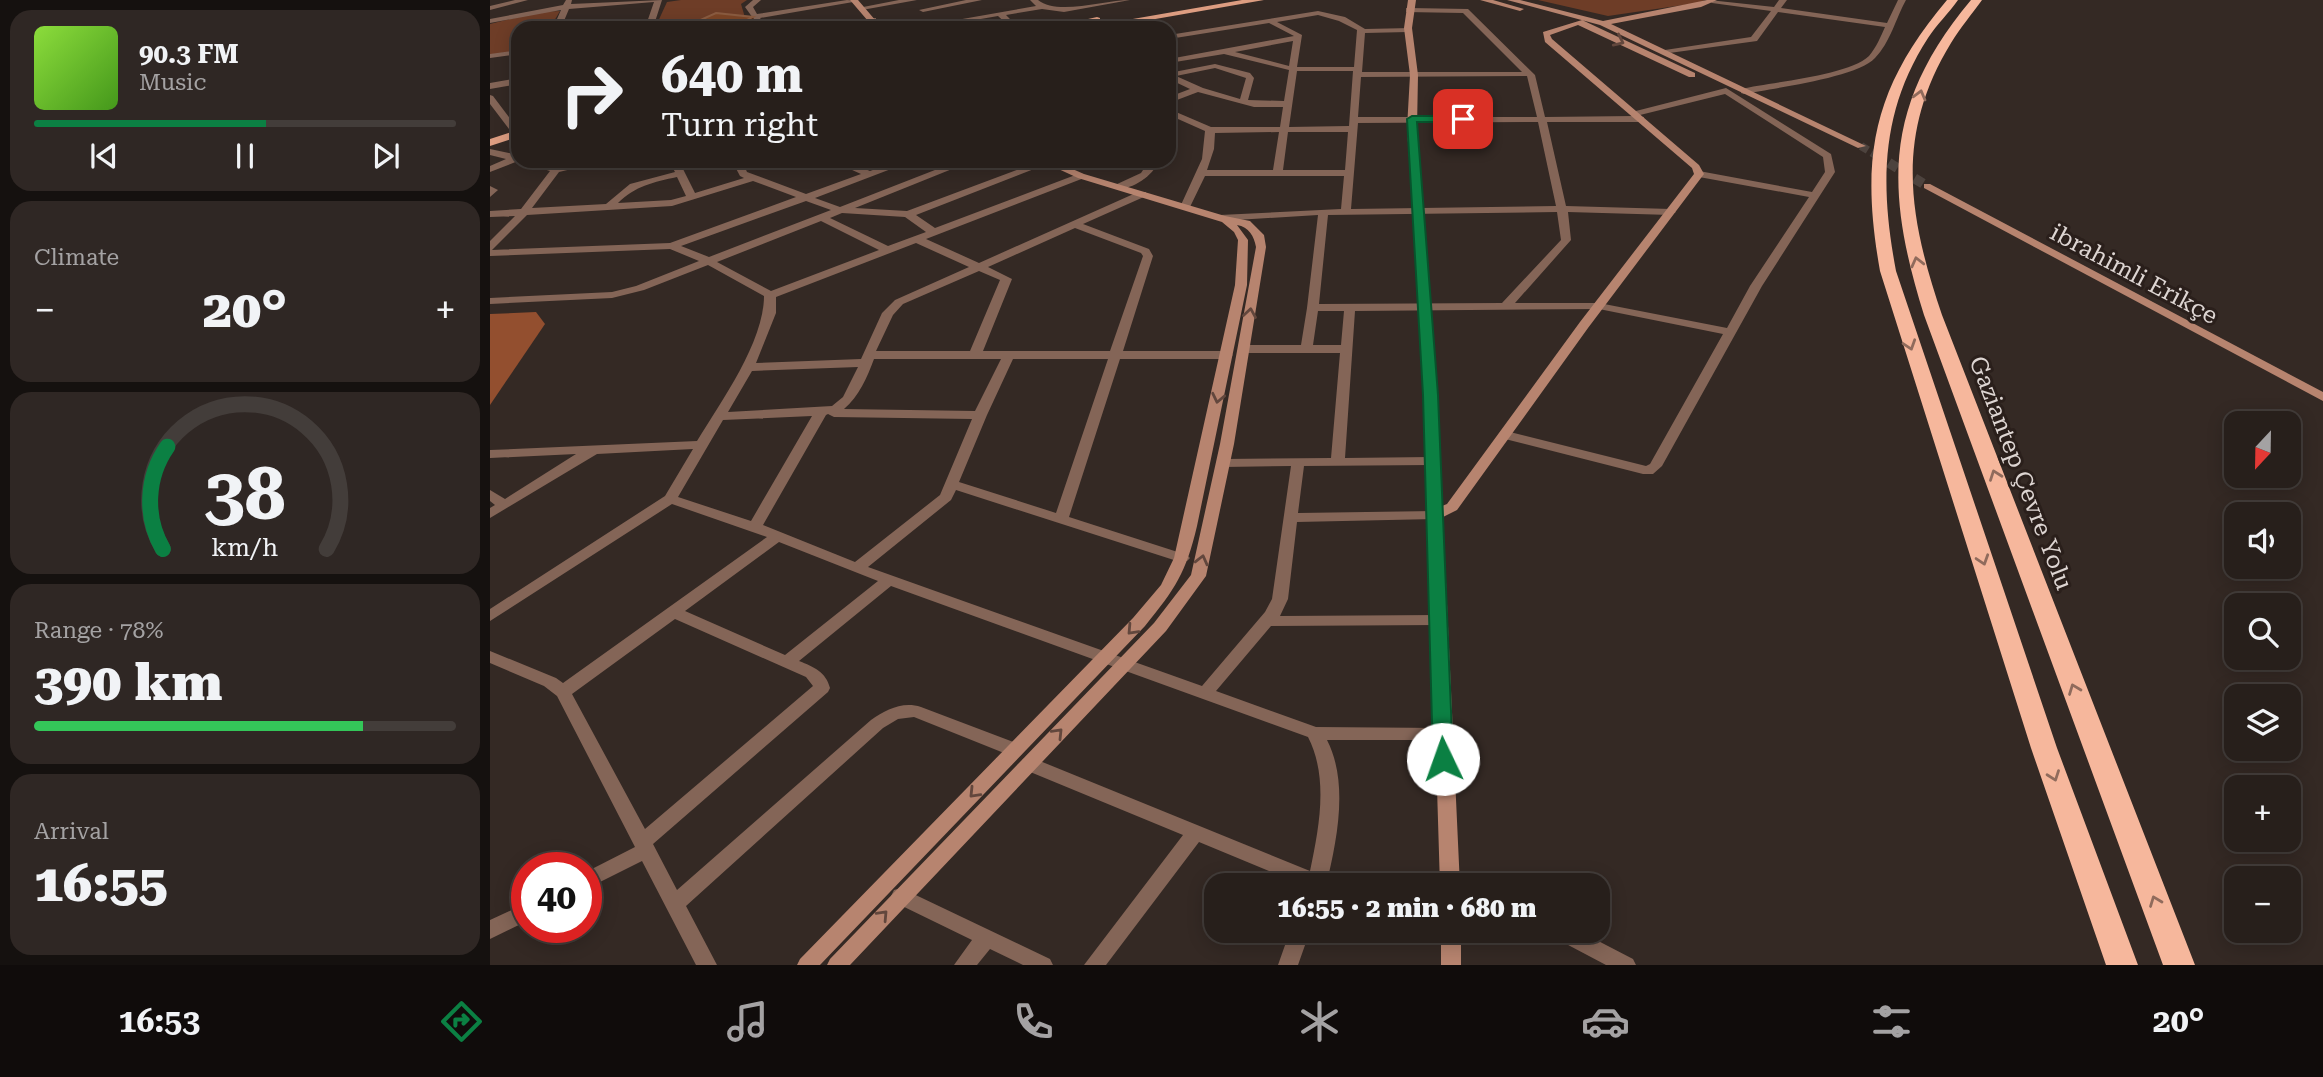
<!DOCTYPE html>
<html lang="en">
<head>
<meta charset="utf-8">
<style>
  body { margin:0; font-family:"Roboto Serif",serif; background:#2f2724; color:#f1f3f6; height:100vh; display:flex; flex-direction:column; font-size:26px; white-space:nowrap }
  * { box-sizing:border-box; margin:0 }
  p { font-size:23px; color:#a4a2a3 }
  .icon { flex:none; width:38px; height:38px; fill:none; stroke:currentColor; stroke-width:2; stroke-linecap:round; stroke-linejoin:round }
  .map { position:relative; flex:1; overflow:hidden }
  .sheet { display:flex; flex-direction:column; gap:10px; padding:10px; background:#15110f; width:490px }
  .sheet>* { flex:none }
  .top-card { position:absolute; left:21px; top:21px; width:665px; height:147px; border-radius:21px; box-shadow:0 4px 18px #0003,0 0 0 2px #433d3a; background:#271f1b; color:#f1f3f6; overflow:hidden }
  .needle { width:46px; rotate:202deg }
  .fabs { position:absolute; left:1734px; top:411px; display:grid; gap:14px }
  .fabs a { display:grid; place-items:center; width:77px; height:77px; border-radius:14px; background:#271f1b; box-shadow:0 4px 18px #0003,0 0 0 2px #433d3a; font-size:35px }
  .speed { position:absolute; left:21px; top:852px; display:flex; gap:14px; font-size:35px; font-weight:700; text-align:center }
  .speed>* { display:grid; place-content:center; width:91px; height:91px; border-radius:50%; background:#271f1b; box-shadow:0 4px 18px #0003,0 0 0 2px #433d3a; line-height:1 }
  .speed .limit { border:10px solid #d22; background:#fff; color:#111 }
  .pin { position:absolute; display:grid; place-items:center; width:60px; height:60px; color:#fff; margin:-30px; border-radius:14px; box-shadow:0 4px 10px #0006 }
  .me { position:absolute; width:77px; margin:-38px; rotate:357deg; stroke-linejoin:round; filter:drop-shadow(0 0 5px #0008) }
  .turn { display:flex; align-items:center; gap:24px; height:147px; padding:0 35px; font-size:32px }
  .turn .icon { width:91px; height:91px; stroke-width:2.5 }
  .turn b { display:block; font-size:49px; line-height:60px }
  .big { font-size:52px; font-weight:800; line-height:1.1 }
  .sheet .tile { flex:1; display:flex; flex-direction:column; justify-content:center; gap:10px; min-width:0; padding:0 24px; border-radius:21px; background:#2f2724 }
  .sheet .dial { align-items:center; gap:0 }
  .dial svg { height:182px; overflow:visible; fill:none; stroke:#433d3a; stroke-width:7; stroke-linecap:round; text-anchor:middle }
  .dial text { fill:#f1f3f6; stroke:none }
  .song { display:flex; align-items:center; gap:21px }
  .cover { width:84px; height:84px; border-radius:10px; background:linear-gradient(135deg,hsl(90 70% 55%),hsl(100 70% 35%)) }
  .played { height:7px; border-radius:4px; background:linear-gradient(90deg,#0b8043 55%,#433d3a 55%) }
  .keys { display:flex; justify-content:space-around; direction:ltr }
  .heat { display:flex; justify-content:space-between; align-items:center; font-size:38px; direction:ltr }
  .charge { height:10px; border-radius:5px; background:linear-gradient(90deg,#34c759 78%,#433d3a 0) }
  .trip { position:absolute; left:714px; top:873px; width:406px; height:70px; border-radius:21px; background:#271f1b; box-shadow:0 4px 18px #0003,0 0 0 2px #433d3a; font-weight:800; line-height:70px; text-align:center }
  .dock { display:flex; height:112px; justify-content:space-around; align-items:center; background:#100c0b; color:#a4a2a3 }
  .dock .icon { width:49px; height:49px }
  .dock .on { color:#0b8043 }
  .dock b { font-size:32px; color:#f1f3f6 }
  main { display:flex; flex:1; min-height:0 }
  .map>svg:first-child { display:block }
</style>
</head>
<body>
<main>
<section class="sheet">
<div class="tile">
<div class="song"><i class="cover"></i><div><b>90.3 FM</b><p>Music</p></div></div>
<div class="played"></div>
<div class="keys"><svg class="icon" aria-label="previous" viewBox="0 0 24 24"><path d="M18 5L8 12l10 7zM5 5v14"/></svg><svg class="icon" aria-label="pause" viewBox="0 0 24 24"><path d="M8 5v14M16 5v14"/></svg><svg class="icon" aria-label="next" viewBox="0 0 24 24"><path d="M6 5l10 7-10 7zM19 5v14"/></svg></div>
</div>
<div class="tile"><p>Climate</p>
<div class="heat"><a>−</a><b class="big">20°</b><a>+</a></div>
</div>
<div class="tile dial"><svg viewBox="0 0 100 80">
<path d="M14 69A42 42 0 1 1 86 69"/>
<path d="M14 69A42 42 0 0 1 16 24" stroke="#0b8043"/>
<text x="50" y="56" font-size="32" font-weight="700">38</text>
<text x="50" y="72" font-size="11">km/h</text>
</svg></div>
<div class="tile"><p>Range · 78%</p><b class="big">390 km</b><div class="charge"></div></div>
<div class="tile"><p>Arrival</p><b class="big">16:55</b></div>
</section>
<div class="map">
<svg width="1833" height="965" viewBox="0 0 1833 965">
  <rect width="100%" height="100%" fill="#342924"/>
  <!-- green -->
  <path fill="#6e3d27" d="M191 0H257L251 4 256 21 206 28H165L177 2Z
    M1048 0H1215L1207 3 1118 16Z
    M70 11 60 28H28V50L0 55V24L49 12Z"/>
  <!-- forest -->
  <path fill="#934f2f" d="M46 312 55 324 0 405V314Z"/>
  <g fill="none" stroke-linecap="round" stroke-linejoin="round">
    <!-- secondary-tunnel-far1 -->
    <path stroke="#4d433e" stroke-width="8" stroke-dasharray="8 4.5" stroke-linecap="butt" d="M1371 146 1389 157"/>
    <!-- secondary-tunnel -->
    <path stroke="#4d433e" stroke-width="10" stroke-dasharray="10 5" stroke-linecap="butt" d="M1386 155 1437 186"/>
    <!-- street -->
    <path fill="#846557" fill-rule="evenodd" d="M25 0H38L0 10V6Z
      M76 0H82L81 4 172 0 163 28H155L164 2 79 9 71 28H63L71 10 0 23V19L73 5Z
      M263 0H271L263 7 267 14 357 0 369 1 270 18 278 28H270L255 7Z
      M409 0H427L372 10 368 8Z
      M476 0H492L433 12 429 10Z
      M540 0H548C567 16 615 0 640 0L574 12 552 9 516 15 529 28H521L508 16 439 28H421L546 6Z
      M1219 0 1284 7 1289 0H1297L1291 8 1397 23 1408 0H1416C1406 18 1400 43 1385 58 1366 78 1284 88 1254 94L1251 93V89C1281 82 1358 76 1379 56 1386 48 1391 36 1395 27L1288 12 1267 41 1172 54V50H1175L1261 37 1281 11 1222 3Z
      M919 8 978 9 1045 75 1055 117 1144 116 1141 114 1142 112 1236 88 1341 154 1345 172 1272 286 1172 466 1163 474H1153L1011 438 1009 435 1016 431 1156 466 1160 464 1233 334 1109 309 865 311 855 458 941 457 948 461 941 465 814 466 808 513 945 511 952 515 945 519 807 522 798 599 790 616 949 615 955 616 957 620 955 624 949 625 781 626 726 691 826 727 952 728 958 729 961 734 958 739 952 740H837C859 783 847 840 836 886H815L709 842 616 965H594L693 835 533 769 530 764 533 759 539 757 545 759 820 871C829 828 839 778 818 737L401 586 309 661C324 667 336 672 340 688L338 692 163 844 187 890 381 720C396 710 412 701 431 707L531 745 534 750 531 755 525 757 519 755 424 717 408 719 393 728 196 906 227 965H206L152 861 96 889V872L145 847 67 696 54 686 0 663V651L66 678 73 683 277 537 182 504 0 621V609L175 496 203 449 107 454 0 518V508L5 505 0 501V490L15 499 86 454 0 458V450L207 441C231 402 274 342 274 296L218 265 154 290 122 298 0 304V298L122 292 146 286 209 261 180 249 0 256V241L25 216 0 217V211L31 209 60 171 28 161 0 172V166L16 159 0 155V149L28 155V161C42 161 58 167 68 167 84 166 99 161 115 161L69 172 42 208 116 204 140 184 185 172 179 161H189L205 193 254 178 250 176 242 161H252L257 172 316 194 371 174 342 161H355L380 171 408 161H422L325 198 350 207 468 161H482L365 208 417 211 551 161 562 162 426 215 445 228 588 174H594V178L436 239 489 263 648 192H656V196L593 224 659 249 663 256 633 351H737L743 355 737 359H630L579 517 697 555 700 558 697 561H687L466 490 461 500 378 567 712 686 775 612 782 599 801 466 733 467 726 463 733 459 841 458 850 353H754L748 349 754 345H811L817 308 828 215 730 221 725 218 730 215 851 209 854 176H715L699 209H691L690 207 712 159 715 131 679 115V109L721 127H790L793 107H764L708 92 679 103V97L700 89 679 79V73L725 64 760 73 764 78 758 100 794 101 799 70 734 54 679 63V59L804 36 779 23 679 39V35L828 11 855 17 875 29 921 28 922 30 918 32 875 33 872 72H1032L973 13 916 12V8ZM828 15 849 21 867 30 864 67H807L812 35 787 22ZM803 41 799 66 745 52ZM725 68 756 78 750 99 713 88 686 76ZM807 71H863L859 126 799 127ZM1037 76 1047 117H868L871 77ZM1235 94 1333 157 1335 172 1322 192 1209 171 1204 174 1209 177 1319 197 1260 286 1237 328 1109 303H1025L1081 240 1078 212 1181 215 1186 212 1181 209 1076 206 1057 122H1151L1154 121V117L1146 116ZM1048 122 1066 206 861 209 868 123ZM789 132 783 170H717L724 149 725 133ZM798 132H858L855 170H793ZM187 177 196 196 181 200 128 203C145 186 164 182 187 177ZM263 181 306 197 180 243 2 250 37 215 182 206ZM316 201 341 210 219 257 191 246ZM1067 212 1071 240 1012 303 829 304 838 215ZM352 213 415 217 436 232 398 246 340 218ZM331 221 389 250 281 291 227 262ZM585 228 651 253 653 256 620 351H493L522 279 498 267ZM426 243 479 267 405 300 392 313 371 359 266 363 286 313V297ZM489 271 510 280 480 351H386L403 315 413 304ZM828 311H854L851 345H823ZM384 359H511L485 411 354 409C369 396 377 378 384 359ZM523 359H618L566 513 469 482 497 415ZM368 367 353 397 342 406 238 412 262 371ZM338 414 344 417 482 419 450 495 365 562 273 525 336 415ZM322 416 261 521 188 497 233 420ZM289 542 388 581 295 655 195 611ZM185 619 316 677 323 686 155 829 82 694Z
      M383 18H386V22L345 28H326Z
      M28 50V54L0 58V54Z
      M28 78V84L0 89V83Z
      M0 95 3 96 25 125V129H19L0 104Z
      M659 161H669C662 177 642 190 625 189V185L651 173Z
      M0 186 8 190 0 197Z
      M411 888 560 959 563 965H533L500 949 487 965H464L482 940 404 902 401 896 404 890Z
      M37 903V921L0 939V920Z
      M800 931H820L808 965H788Z
      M1060 931H1089L1143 959 1146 965H1116L1063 937Z"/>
    <!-- secondary -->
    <path fill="#b7846f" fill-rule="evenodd" d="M360 0H368L392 28H384Z
      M918 0H926L922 28 928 75 927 128 947 395 952 506 957 504 1090 322 1204 174 1202 168 1055 42 1053 32 1092 20 1205 73V77H1199L1088 25 1060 35 1062 39 1209 165 1214 174 1098 328 967 510 953 517 970 886H950L935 395 917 128 920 75 914 28Z
      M990 0H1003L1034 9 1030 11Z
      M1017 0H1030L1113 21 1217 0H1227L1211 7 1121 24 1376 146 1368 148 1110 25Z
      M551 161H564L594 174 735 216 760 221 774 235 776 247 744 444 716 576 676 631 360 965H337L340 959 664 623 701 575 730 444 766 247C764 236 759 227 747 225L758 240 757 285 707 526C696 573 685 589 655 626L330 965H307L310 959 643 618 671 585 684 558 745 285 748 240 744 232 732 222 588 178Z
      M1434 184H1440L1833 392V401L1434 188Z
      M951 931H971V965H951Z"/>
    <!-- primary -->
    <path fill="#dd9d81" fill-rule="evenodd" d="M752 0H774L614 28H591Z
      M607 17 610 18V22L579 28H558Z
      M28 130V137L0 146V139Z"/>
    <!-- highway -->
    <path fill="#f6b79c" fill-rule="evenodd" d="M1457 0H1468C1459 13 1447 24 1438 38 1390 112 1390 186 1406 271L1567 748 1648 965H1616L1541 748 1390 271C1370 158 1382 89 1457 0Z
      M1481 0H1492C1482 14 1470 28 1461 43 1404 136 1419 218 1452 315L1705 965H1673L1434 315C1395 190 1393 105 1481 0Z"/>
  </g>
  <!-- shaded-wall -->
  <path fill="#532810" d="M263 17 266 27 265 28H241Z"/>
  <!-- building -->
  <path fill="#7c4526" stroke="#8b5c41" stroke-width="2" d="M226 13 263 17 241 28 195 27Z"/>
  <!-- one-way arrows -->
  <defs><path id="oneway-chevron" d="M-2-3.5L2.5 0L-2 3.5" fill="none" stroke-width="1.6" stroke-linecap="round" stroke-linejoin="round" transform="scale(1.75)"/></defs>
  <g stroke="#62473d">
    <use href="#oneway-chevron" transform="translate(1129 41) rotate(25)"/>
    <use href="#oneway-chevron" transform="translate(760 313) rotate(-81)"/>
    <use href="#oneway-chevron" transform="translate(728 398) rotate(102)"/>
    <use href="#oneway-chevron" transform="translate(712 560) rotate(-76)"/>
    <use href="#oneway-chevron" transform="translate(642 630) rotate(133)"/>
    <use href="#oneway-chevron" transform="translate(568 733) rotate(-46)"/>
    <use href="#oneway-chevron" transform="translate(484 793) rotate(134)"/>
    <use href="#oneway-chevron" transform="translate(393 915) rotate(-47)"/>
  </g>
  <g stroke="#906b5c">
    <use href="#oneway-chevron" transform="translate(1430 95) rotate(-75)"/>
    <use href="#oneway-chevron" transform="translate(1427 262) rotate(-104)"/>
    <use href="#oneway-chevron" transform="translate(1420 345) rotate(72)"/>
    <use href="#oneway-chevron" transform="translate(1505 475) rotate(-110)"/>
    <use href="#oneway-chevron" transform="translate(1493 560) rotate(72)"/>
    <use href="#oneway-chevron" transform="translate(1584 689) rotate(-111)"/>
    <use href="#oneway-chevron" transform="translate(1564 776) rotate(70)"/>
    <use href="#oneway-chevron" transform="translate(1665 901) rotate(-111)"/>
  </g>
  <!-- route -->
  <path fill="#0b8043" stroke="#07532c" stroke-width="2" d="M922 116H973L978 119 973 122H927L948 395 963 759 960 764 953 767 946 764 943 759 933 395 917 119Z"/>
  <g text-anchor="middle" stroke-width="6" stroke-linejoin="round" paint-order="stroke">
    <!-- street labels -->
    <g font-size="24" fill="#ddd5d2" stroke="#2a1f1b">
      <text transform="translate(1644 274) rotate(28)" y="8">ibrahimli Erikçe</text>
      <text transform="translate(1531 473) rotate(69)" y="8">Gaziantep Çevre Yolu</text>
    </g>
  </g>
</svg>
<div class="fabs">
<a><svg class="needle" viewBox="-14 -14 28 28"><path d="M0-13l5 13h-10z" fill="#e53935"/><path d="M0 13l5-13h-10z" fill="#a4a2a3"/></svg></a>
<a><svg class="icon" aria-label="sound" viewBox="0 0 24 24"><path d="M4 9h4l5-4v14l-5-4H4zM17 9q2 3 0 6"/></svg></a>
<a><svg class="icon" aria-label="search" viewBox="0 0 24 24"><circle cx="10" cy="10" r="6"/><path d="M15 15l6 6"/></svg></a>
<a><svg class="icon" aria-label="layers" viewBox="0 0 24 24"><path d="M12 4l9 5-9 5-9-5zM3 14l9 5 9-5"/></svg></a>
<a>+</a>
<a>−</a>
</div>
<div class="speed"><div class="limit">40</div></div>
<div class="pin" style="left:973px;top:119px;background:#d93025"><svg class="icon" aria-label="arrive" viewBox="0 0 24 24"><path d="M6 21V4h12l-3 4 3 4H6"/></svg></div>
<svg class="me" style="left:953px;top:759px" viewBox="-20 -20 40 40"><circle r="19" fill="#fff"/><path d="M0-13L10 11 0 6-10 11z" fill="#0b8043"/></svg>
<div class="trip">16:55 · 2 min · 680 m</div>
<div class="top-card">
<div class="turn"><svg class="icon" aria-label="right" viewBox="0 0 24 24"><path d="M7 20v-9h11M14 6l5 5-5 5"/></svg><div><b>640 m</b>Turn right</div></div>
</div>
</div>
</main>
<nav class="dock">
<b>16:53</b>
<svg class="icon on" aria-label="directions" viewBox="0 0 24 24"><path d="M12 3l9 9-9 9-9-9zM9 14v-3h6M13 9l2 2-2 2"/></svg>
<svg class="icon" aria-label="music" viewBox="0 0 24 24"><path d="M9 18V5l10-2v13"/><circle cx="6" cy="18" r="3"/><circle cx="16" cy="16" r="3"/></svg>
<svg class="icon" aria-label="phone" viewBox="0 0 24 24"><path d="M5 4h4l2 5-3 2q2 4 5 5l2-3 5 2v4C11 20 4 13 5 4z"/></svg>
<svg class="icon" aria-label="climate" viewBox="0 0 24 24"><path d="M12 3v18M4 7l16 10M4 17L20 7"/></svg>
<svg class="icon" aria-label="car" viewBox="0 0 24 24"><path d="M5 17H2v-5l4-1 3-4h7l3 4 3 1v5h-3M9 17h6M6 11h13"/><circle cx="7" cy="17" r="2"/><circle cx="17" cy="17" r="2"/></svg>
<svg class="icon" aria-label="filters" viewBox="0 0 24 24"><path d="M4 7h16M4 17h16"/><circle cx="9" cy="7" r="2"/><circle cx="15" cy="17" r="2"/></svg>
<b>20°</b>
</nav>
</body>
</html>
